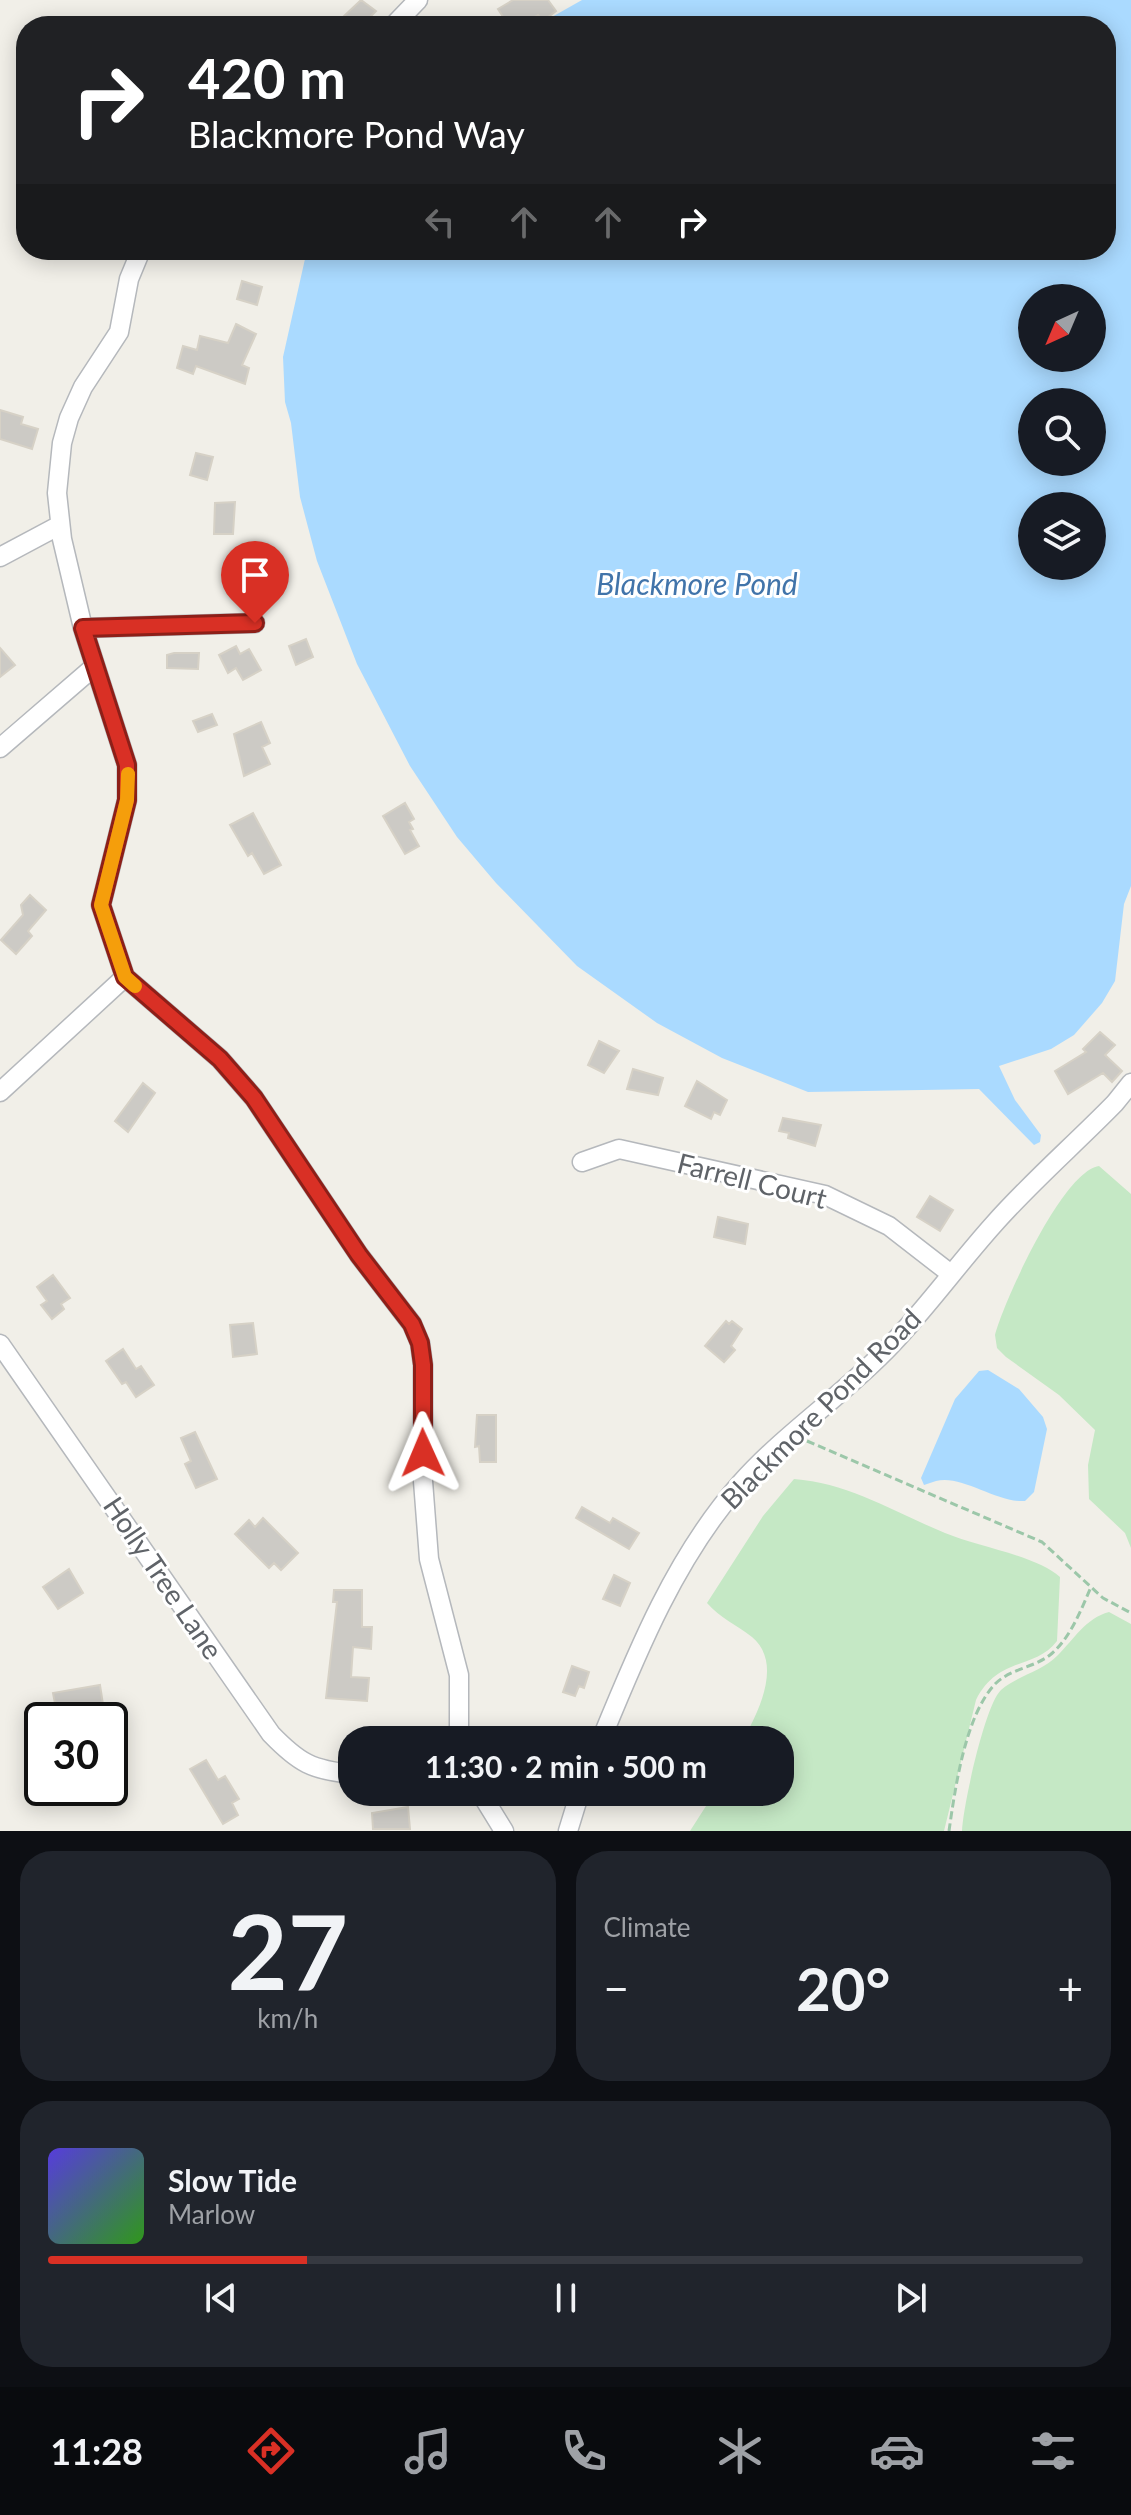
<!DOCTYPE html>
<html lang="en">
<head>
<meta charset="utf-8">
<style>
  body { margin:0; font-family:Lato,sans-serif; background:#20242c; color:#f1f3f6; height:100vh; display:flex; flex-direction:column; font-size:30px; white-space:nowrap }
  * { box-sizing:border-box; margin:0 }
  p { font-size:26px; color:#9ea1a6 }
  .icon { flex:none; width:44px; height:44px; fill:none; stroke:currentColor; stroke-width:2; stroke-linecap:round; stroke-linejoin:round }
  .map { position:relative; height:1831px; overflow:hidden }
  .drawer { display:flex; flex-direction:column; gap:20px; padding:20px; background:#0d0f14; flex:1 }
  .drawer>* { flex:none }
  .guide { position:absolute; left:16px; top:16px; width:1100px; height:244px; border-radius:32px; box-shadow:0 4px 20px #0003; background:#202124; color:#fff; overflow:hidden }
  .needle { width:52px; rotate:224deg }
  .fabs { position:absolute; left:1018px; top:284px; display:grid; gap:16px }
  .fabs a { display:grid; place-items:center; width:88px; height:88px; border-radius:50%; background:#171b24; box-shadow:0 4px 20px #0003; font-size:40px }
  .speed { position:absolute; left:24px; top:1702px; display:flex; gap:16px; font-size:40px; font-weight:700; text-align:center }
  .speed>* { display:grid; place-content:center; width:104px; height:104px; border-radius:50%; background:#171b24; box-shadow:0 4px 20px #0003; line-height:1 }
  .speed .limit { border:4px solid #111; border-radius:12px; background:#fff; color:#111 }
  .pin { position:absolute; display:grid; place-items:center; width:68px; height:68px; color:#fff; margin:-82px -34px; border-radius:50% 50% 50% 0; rotate:-45deg; box-shadow:0 0 8px #0007 }
  .pin .icon { rotate:45deg }
  .me { position:absolute; width:88px; margin:-44px; rotate:359deg; stroke-linejoin:round; filter:drop-shadow(0 0 6px #0008) }
  .turn { display:flex; align-items:center; gap:28px; height:168px; padding:0 40px; font-size:36px }
  .turn .icon { width:104px; height:104px; stroke-width:2.5 }
  .turn b { display:block; font-size:56px; line-height:68px }
  .lanes { display:flex; align-items:center; height:76px; padding:0 40px; background:#0003; justify-content:center; gap:40px; direction:ltr }
  .lanes .off { opacity:.35 }
  .big { font-size:60px; font-weight:700; line-height:1.1 }
  .drawer .widget { flex:1; display:flex; flex-direction:column; justify-content:center; gap:12px; min-width:0; padding:0 28px; border-radius:32px; background:#20242c }
  .drawer .dial { align-items:center; gap:0 }
  .dial b { font-size:104px; line-height:1 }
  .song { display:flex; align-items:center; gap:24px }
  .cover { width:96px; height:96px; border-radius:12px; background:linear-gradient(135deg,hsl(250 70% 55%),hsl(110 70% 35%)) }
  .played { height:8px; border-radius:4px; background:linear-gradient(90deg,#d93025 25%,#363941 25%) }
  .keys { display:flex; justify-content:space-around; direction:ltr }
  .heat { display:flex; justify-content:space-between; align-items:center; font-size:44px; direction:ltr }
  .drawer .tiles { flex:1; display:grid; gap:20px; grid-template-columns:1fr 1fr }
  .widget:last-child { grid-column:span 2 }
  .trip { position:absolute; left:338px; top:1726px; width:456px; height:80px; border-radius:32px; background:#171b24; box-shadow:0 4px 20px #0003; font-weight:700; line-height:80px; text-align:center }
  .tab-bar { display:flex; height:128px; justify-content:space-around; align-items:center; background:#090b0e; color:#9ea1a6 }
  .tab-bar .icon { width:56px; height:56px }
  .tab-bar .selected { color:#d93025 }
  .tab-bar b { font-size:36px; color:#f1f3f6 }
  .map>svg:first-child { display:block }
</style>
</head>
<body>
<div class="map">
<svg width="1131" height="1831" viewBox="0 0 1131 1831">
  <rect width="100%" height="100%" fill="#f1efe8"/>
  <!-- green -->
  <path fill="#c5e8c5" d="M1099 1166 1131 1194V1548L1125 1533 1089 1499 1088 1465 1095 1430 1059 1395 1006 1357 997 1348 995 1335C1004 1301 1063 1171 1099 1166Z
    M794 1479C849 1483 896 1513 945 1533 976 1546 1037 1556 1060 1577L1057 1641C1035 1670 998 1656 976 1700L944 1831H690L715 1792H780V1740H743C759 1711 783 1663 752 1637 737 1625 720 1618 707 1603L763 1516Z
    M1109 1612 1131 1624V1831H962C963 1806 985 1705 1001 1690 1018 1675 1042 1672 1058 1655 1074 1639 1086 1618 1109 1612Z"/>
  <!-- water -->
  <path fill="#aadaff" fill-rule="evenodd" d="M582 0H1131V886L1124 904 1115 981 1102 1003 1074 1035 1051 1049 999 1066 1015 1100 1041 1135 1040 1142 1034 1145 979 1089 808 1092 722 1058 657 1023 577 966 496 883 457 837 410 766 357 664 317 561 300 497 291 423 285 402 283 357 307 250H1106V26H536ZM1032 298H1092V358H1032ZM1032 402H1092V462H1032ZM1032 506H1092V566H1032Z
    M988 1370 1019 1389 1043 1417 1047 1429 1034 1492 1025 1501C997 1503 961 1474 936 1481 932 1482 928 1484 924 1485L921 1478 955 1399 979 1371Z"/>
  <!-- building -->
  <path fill="#cccac5" stroke="#d6d1c6" stroke-width="2" d="M361 0 376 11 361 26H352L343 17Z
    M513 0H548L556 11 543 21 538 15 520 26H509L498 9Z
    M242 281 262 287 257 305 237 299Z
    M236 324 256 334 242 365 249 368 245 384 196 366 193 374 177 368 183 346 197 350 200 336 228 343Z
    M0 410 23 417 21 424 38 429 32 449 0 439Z
    M196 453 213 457 207 480 190 475Z
    M235 502 233 534H214L215 503Z
    M306 639 313 657 296 665 289 646Z
    M236 646 240 654 249 649 261 670 243 680 236 668 228 673 219 655Z
    M0 648 15 665 0 677Z
    M174 653H199L198 669 167 668V655Z
    M212 714 217 725 198 732 193 721Z
    M261 722 270 743 262 747 270 764 244 776 234 734Z
    M405 803 414 819 409 822 413 829 410 830 419 846 405 854 383 816Z
    M253 813 281 865 264 874 252 853 248 856 230 825Z
    M30 895 46 910 28 931 32 936 16 954 1 940 23 915 21 905Z
    M1100 1032 1115 1045 1105 1055 1122 1071 1112 1082 1103 1073 1068 1094 1055 1071 1086 1052 1083 1049Z
    M599 1041 619 1051 604 1073 588 1065Z
    M633 1069 663 1078 658 1095 627 1089Z
    M697 1081 727 1100 720 1115 714 1112 711 1119 685 1106Z
    M143 1083 155 1093 128 1132 115 1121Z
    M783 1118 821 1125 815 1146 788 1138 789 1133 779 1131Z
    M930 1196 953 1210 940 1231 917 1217Z
    M718 1217 748 1224 745 1244 714 1237Z
    M53 1275 70 1298 61 1304 64 1309 52 1319 41 1305 47 1301 37 1287Z
    M726 1321 729 1324 732 1321 742 1329 731 1346 735 1350 724 1362 705 1346Z
    M253 1323 257 1354 233 1357 230 1325Z
    M123 1349 136 1369 141 1366 154 1385 136 1397 126 1382 122 1384 106 1361Z
    M477 1415H496V1462H480L479 1446 475 1447Z
    M195 1432 217 1479 196 1488 185 1464 191 1461 181 1438Z
    M582 1507 610 1523 613 1518 639 1533 629 1549 576 1518Z
    M263 1518 298 1553 281 1570 274 1563 269 1568 235 1534 249 1520 255 1527Z
    M69 1569 83 1593 58 1609 43 1587Z
    M614 1575 630 1583 620 1606 603 1599Z
    M334 1590H362V1627H372L371 1649 353 1647 351 1677 369 1678 367 1701 326 1698 337 1602H333Z
    M572 1666 589 1672 584 1688 579 1686 575 1696 563 1692Z
    M100 1685 104 1711 58 1719 53 1693Z
    M206 1760 218 1780 225 1776 239 1799 232 1803 238 1815 223 1824 190 1769Z
    M408 1807 410 1829H373L372 1813Z"/>
  <g fill="none" stroke-linecap="round" stroke-linejoin="round">
    <defs>
      <path id="minor" d="M393 26 418 0
        M141 250 129 279 119 332 83 387 69 418 62 443 57 493 62 539 83 628 127 765V800L101 905 125 977 220 1059 254 1098 359 1255 412 1324 420 1343 423 1365V1481L429 1559 459 1675V1740
        M0 557 60 525
        M83 628 255 623
        M0 748 95 666
        M0 1092 125 977
        M582 1162 619 1149 825 1195 889 1226 951 1274
        M0 1344 271 1734C299 1763 312 1770 352 1774
        M601 1740C637 1652 676 1556 740 1484 785 1433 844 1395 892 1344 928 1306 959 1263 994 1224 1032 1181 1075 1144 1115 1103L1131 1083
        M480 1792 504 1831
        M568 1831 580 1792"/>
    </defs>
    <!-- minor casing -->
    <use href="#minor" stroke="#b5b8bc" stroke-width="21"/>
    <!-- path -->
    <path stroke="#9cc7a9" stroke-width="3" stroke-dasharray="8 4" stroke-linecap="butt" d="M807 1441 1042 1542 1103 1598 1131 1613
      M949 1831C955 1789 965 1716 995 1684 1010 1669 1033 1668 1050 1655 1070 1639 1081 1610 1091 1587"/>
    <!-- minor -->
    <use href="#minor" stroke="#fff" stroke-width="18"/>
  </g>
  <g fill="none" stroke-linecap="round" stroke-linejoin="round">
    <defs>
      <path id="route" d="M255 623 83 628 127 765V800L101 905 125 977 220 1059 254 1098 359 1255 412 1324 420 1343 423 1365V1453"/>
    </defs>
    <!-- route casing -->
    <use href="#route" stroke="#8d1f18" stroke-width="20"/>
    <!-- route -->
    <use href="#route" stroke="#d93025" stroke-width="14"/>
    <!-- slow -->
    <path stroke="#f59e0b" stroke-width="14" d="M128 774 127 800 101 905 125 977 135 986"/>
  </g>
  <g text-anchor="middle" stroke-width="6" stroke-linejoin="round" paint-order="stroke">
    <!-- street labels -->
    <g font-size="28" fill="#5f6368" stroke="#fff">
      <text transform="translate(752 1181) rotate(14)" y="10">Farrell Court</text>
      <text transform="translate(821 1409) rotate(-45)" y="10">Blackmore Pond Road</text>
      <text transform="translate(163 1578) rotate(56)" y="10">Holly Tree Lane</text>
    </g>
    <!-- water labels -->
    <g font-size="30" font-style="italic" fill="#4174aa" stroke="#fff">
      <text x="697" y="595">Blackmore Pond</text>
    </g>
  </g>
</svg>
<div class="fabs">
<a><svg class="needle" viewBox="-14 -14 28 28"><path d="M0-13l5 13h-10z" fill="#e53935"/><path d="M0 13l5-13h-10z" fill="#9ea1a6"/></svg></a>
<a><svg class="icon" aria-label="search" viewBox="0 0 24 24"><circle cx="10" cy="10" r="6"/><path d="M15 15l6 6"/></svg></a>
<a><svg class="icon" aria-label="layers" viewBox="0 0 24 24"><path d="M12 4l9 5-9 5-9-5zM3 14l9 5 9-5"/></svg></a>
</div>
<div class="speed"><div class="limit">30</div></div>
<div class="pin" style="left:255px;top:623px;background:#d93025"><svg class="icon" aria-label="arrive" viewBox="0 0 24 24"><path d="M6 21V4h12l-3 4 3 4H6"/></svg></div>
<svg class="me" style="left:423px;top:1453px" viewBox="-20 -20 40 40"><path d="M0-17L14 15 0 8-14 15z" fill="#d93025" stroke="#fff" stroke-width="4"/></svg>
<div class="trip">11:30 · 2 min · 500 m</div>
<div class="guide">
<div class="turn"><svg class="icon" aria-label="right" viewBox="0 0 24 24"><path d="M7 20v-9h11M14 6l5 5-5 5"/></svg><div><b>420 m</b>Blackmore Pond Way</div></div>
<div class="lanes"><svg class="icon off" aria-label="left" viewBox="0 0 24 24"><path d="M17 20v-9H6M10 6l-5 5 5 5"/></svg><svg class="icon off" aria-label="ahead" viewBox="0 0 24 24"><path d="M12 20V5M6 11l6-6 6 6"/></svg><svg class="icon off" aria-label="ahead" viewBox="0 0 24 24"><path d="M12 20V5M6 11l6-6 6 6"/></svg><svg class="icon" aria-label="right" viewBox="0 0 24 24"><path d="M7 20v-9h11M14 6l5 5-5 5"/></svg></div>
</div>
</div>
<section class="drawer">
<div class="tiles">
<div class="widget dial"><b>27</b><p>km/h</p></div>
<div class="widget"><p>Climate</p>
<div class="heat"><a>−</a><b class="big">20°</b><a>+</a></div>
</div>
<div class="widget">
<div class="song"><i class="cover"></i><div><b>Slow Tide</b><p>Marlow</p></div></div>
<div class="played"></div>
<div class="keys"><svg class="icon" aria-label="previous" viewBox="0 0 24 24"><path d="M18 5L8 12l10 7zM5 5v14"/></svg><svg class="icon" aria-label="pause" viewBox="0 0 24 24"><path d="M8 5v14M16 5v14"/></svg><svg class="icon" aria-label="next" viewBox="0 0 24 24"><path d="M6 5l10 7-10 7zM19 5v14"/></svg></div>
</div>
</div>
</section>
<nav class="tab-bar">
<b>11:28</b>
<svg class="icon selected" aria-label="directions" viewBox="0 0 24 24"><path d="M12 3l9 9-9 9-9-9zM9 14v-3h6M13 9l2 2-2 2"/></svg>
<svg class="icon" aria-label="music" viewBox="0 0 24 24"><path d="M9 18V5l10-2v13"/><circle cx="6" cy="18" r="3"/><circle cx="16" cy="16" r="3"/></svg>
<svg class="icon" aria-label="phone" viewBox="0 0 24 24"><path d="M5 4h4l2 5-3 2q2 4 5 5l2-3 5 2v4C11 20 4 13 5 4z"/></svg>
<svg class="icon" aria-label="climate" viewBox="0 0 24 24"><path d="M12 3v18M4 7l16 10M4 17L20 7"/></svg>
<svg class="icon" aria-label="car" viewBox="0 0 24 24"><path d="M5 17H2v-5l4-1 3-4h7l3 4 3 1v5h-3M9 17h6M6 11h13"/><circle cx="7" cy="17" r="2"/><circle cx="17" cy="17" r="2"/></svg>
<svg class="icon" aria-label="filters" viewBox="0 0 24 24"><path d="M4 7h16M4 17h16"/><circle cx="9" cy="7" r="2"/><circle cx="15" cy="17" r="2"/></svg>
</nav>
</body>
</html>
